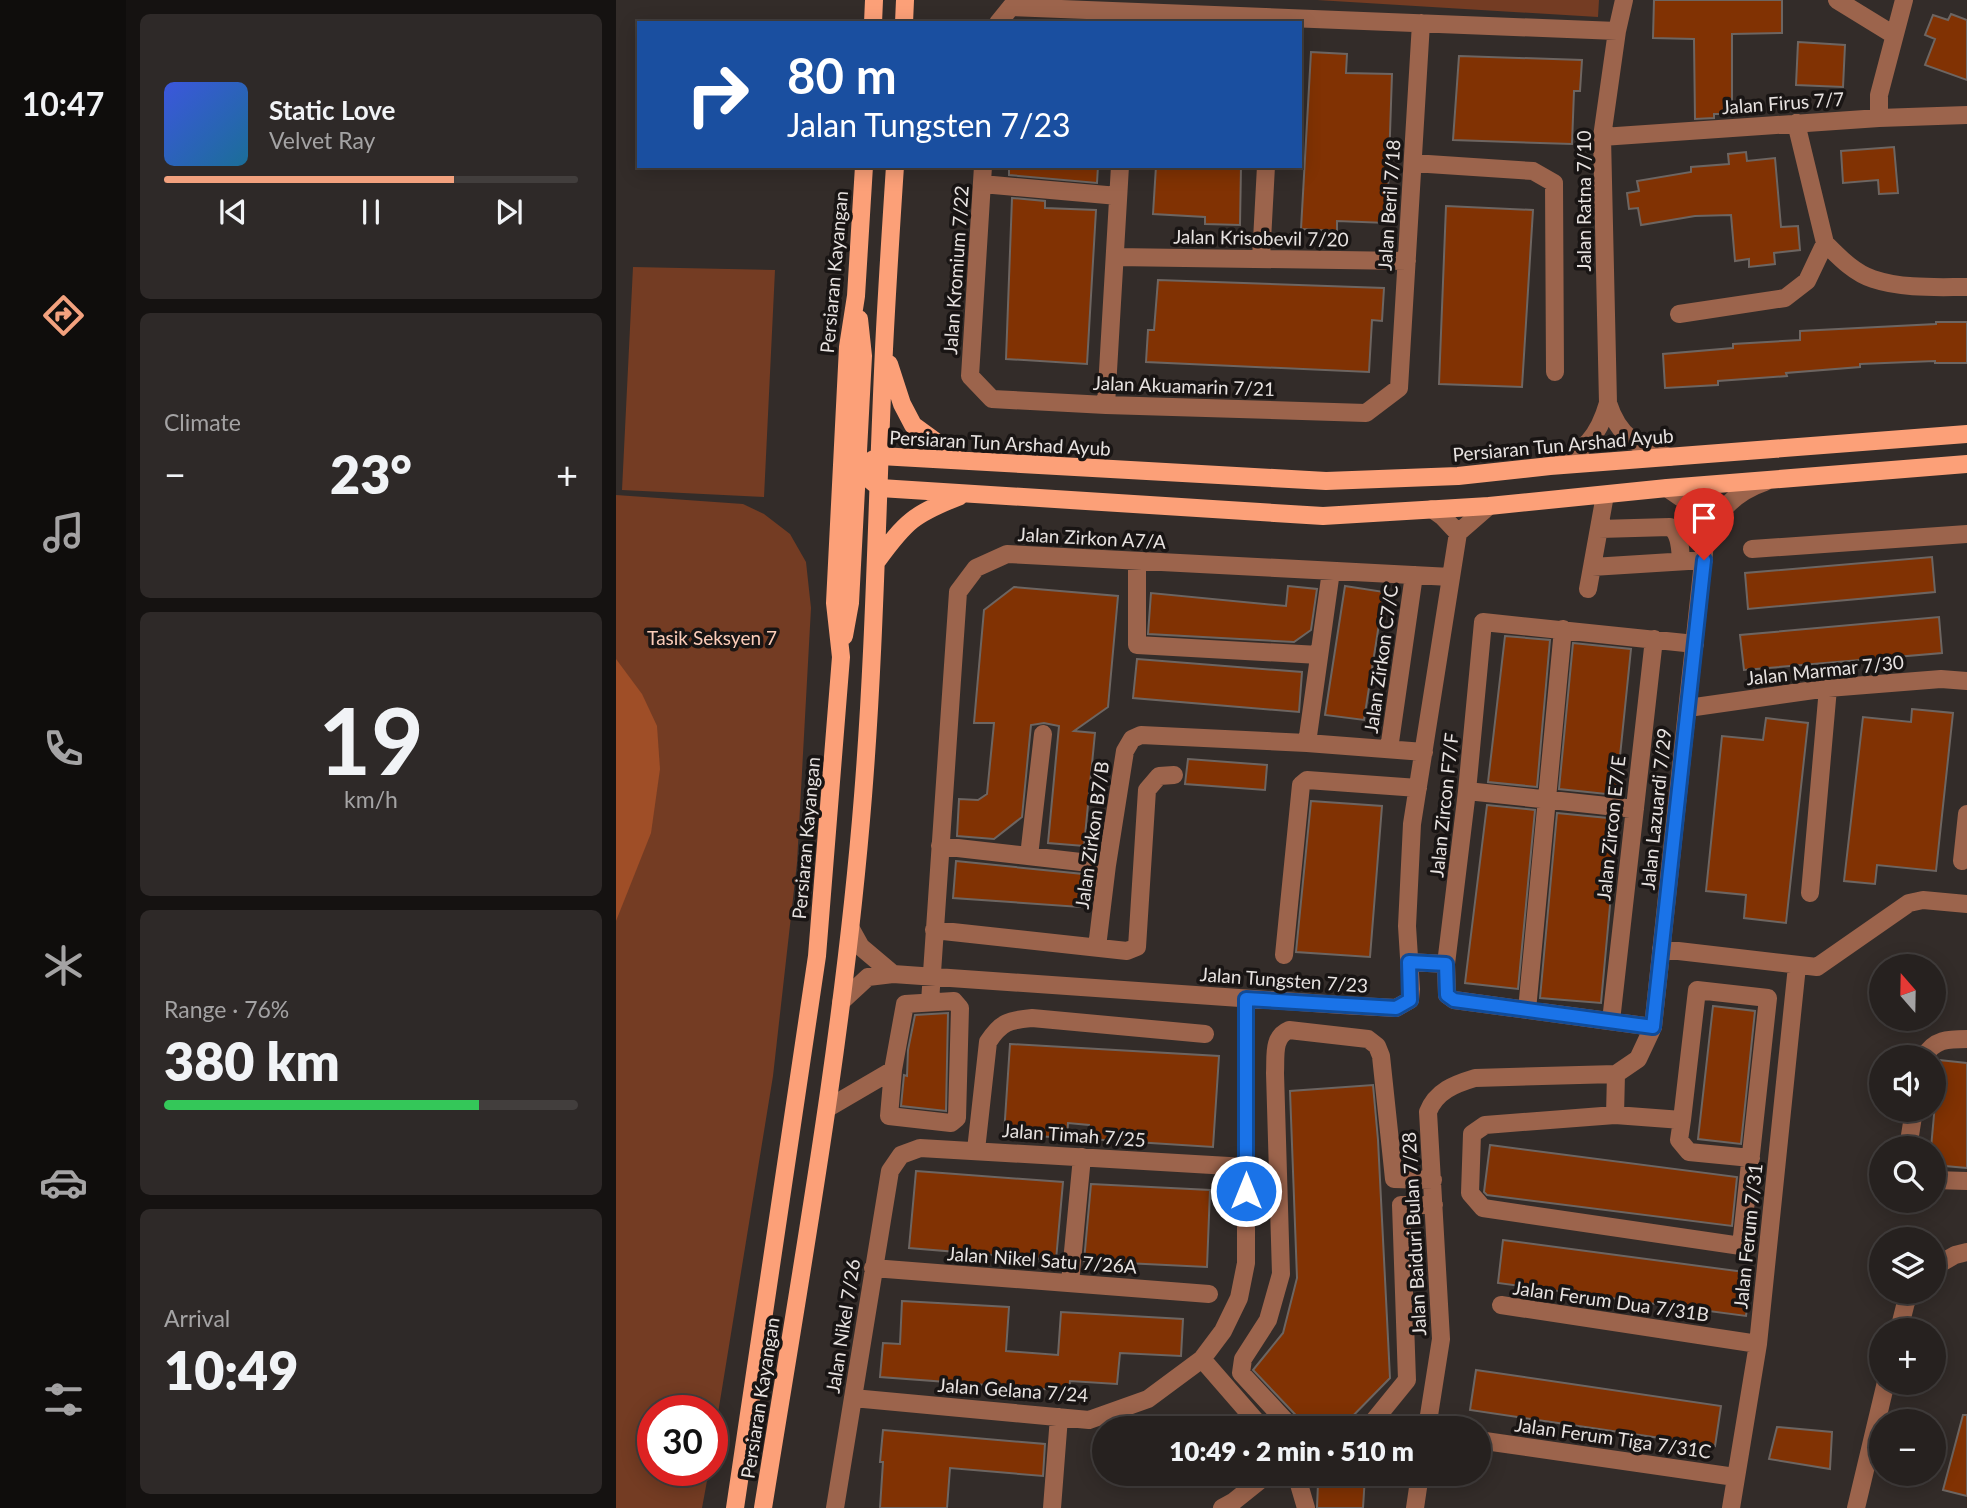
<!DOCTYPE html>
<html lang="en">
<head>
<meta charset="utf-8">
<style>
  body { margin:0; font-family:Lato,sans-serif; background:#2e2928; color:#f1f3f6; height:100vh; display:flex; flex-direction:column; font-size:26px; white-space:nowrap }
  * { box-sizing:border-box; margin:0 }
  p { font-size:23px; color:#a4a3a4 }
  .icon { flex:none; width:38px; height:38px; fill:none; stroke:currentColor; stroke-width:2; stroke-linecap:round; stroke-linejoin:round }
  .map { position:relative; flex:1; overflow:hidden }
  .panel { display:flex; flex-direction:column; gap:14px; padding:14px; background:#151211; width:490px }
  .panel>* { flex:none }
  .hud { position:absolute; left:21px; top:21px; width:665px; height:147px; border-radius:0px; box-shadow:0 4px 18px #0003,0 0 0 2px #423e3d; background:#1a4fa0; color:#fff; overflow:hidden }
  .needle { width:46px; rotate:340deg }
  .tools { position:absolute; left:1253px; top:954px; display:grid; gap:14px }
  .tools a { display:grid; place-items:center; width:77px; height:77px; border-radius:50%; background:#26211f; box-shadow:0 4px 18px #0003,0 0 0 2px #423e3d; font-size:35px }
  .speed { position:absolute; left:21px; top:1395px; display:flex; gap:14px; font-size:35px; font-weight:700; text-align:center }
  .speed>* { display:grid; place-content:center; width:91px; height:91px; border-radius:50%; background:#26211f; box-shadow:0 4px 18px #0003,0 0 0 2px #423e3d; line-height:1 }
  .speed .limit { border:10px solid #d22; background:#fff; color:#111 }
  .pin { position:absolute; display:grid; place-items:center; width:60px; height:60px; color:#fff; margin:-72px -30px; border-radius:50% 50% 50% 0; rotate:-45deg; box-shadow:0 0 7px #0007 }
  .pin .icon { rotate:45deg }
  .me { position:absolute; width:77px; margin:-38px; rotate:0deg; stroke-linejoin:round; filter:drop-shadow(0 0 5px #0008) }
  .turn { display:flex; align-items:center; gap:24px; height:147px; padding:0 35px; font-size:32px }
  .turn .icon { width:91px; height:91px; stroke-width:2.5 }
  .turn b { display:block; font-size:49px; line-height:60px }
  .big { font-size:52px; font-weight:800; line-height:1.1 }
  .panel .widget { flex:1; display:flex; flex-direction:column; justify-content:center; gap:10px; min-width:0; padding:0 24px; border-radius:10px; background:#2e2928 }
  .panel .dial { align-items:center; gap:0 }
  .dial b { font-size:91px; line-height:1 }
  .song { display:flex; align-items:center; gap:21px }
  .cover { width:84px; height:84px; border-radius:10px; background:linear-gradient(135deg,hsl(230 70% 55%),hsl(200 70% 35%)) }
  .played { height:7px; border-radius:4px; background:linear-gradient(90deg,#f2a17e 70%,#423e3d 70%) }
  .keys { display:flex; justify-content:space-around; direction:ltr }
  .heat { display:flex; justify-content:space-between; align-items:center; font-size:38px; direction:ltr }
  .charge { height:10px; border-radius:5px; background:linear-gradient(90deg,#34c759 76%,#423e3d 0) }
  .trip { position:absolute; left:476px; top:1416px; width:399px; height:70px; border-radius:35px; background:#26211f; box-shadow:0 4px 18px #0003,0 0 0 2px #423e3d; font-weight:800; line-height:70px; text-align:center }
  main { display:flex; flex:1; min-height:0 }
  .tabs { display:flex; flex-direction:column; width:126px; justify-content:space-around; align-items:center; background:#0f0d0c; color:#a4a3a4 }
  .tabs .icon { width:49px; height:49px }
  .tabs .current { color:#f2a17e }
  .tabs b { font-size:32px; color:#f1f3f6 }
  .map>svg:first-child { display:block }
</style>
</head>
<body>
<main>
<nav class="tabs">
<b>10:47</b>
<svg class="icon current" aria-label="directions" viewBox="0 0 24 24"><path d="M12 3l9 9-9 9-9-9zM9 14v-3h6M13 9l2 2-2 2"/></svg>
<svg class="icon" aria-label="music" viewBox="0 0 24 24"><path d="M9 18V5l10-2v13"/><circle cx="6" cy="18" r="3"/><circle cx="16" cy="16" r="3"/></svg>
<svg class="icon" aria-label="phone" viewBox="0 0 24 24"><path d="M5 4h4l2 5-3 2q2 4 5 5l2-3 5 2v4C11 20 4 13 5 4z"/></svg>
<svg class="icon" aria-label="climate" viewBox="0 0 24 24"><path d="M12 3v18M4 7l16 10M4 17L20 7"/></svg>
<svg class="icon" aria-label="car" viewBox="0 0 24 24"><path d="M5 17H2v-5l4-1 3-4h7l3 4 3 1v5h-3M9 17h6M6 11h13"/><circle cx="7" cy="17" r="2"/><circle cx="17" cy="17" r="2"/></svg>
<svg class="icon" aria-label="filters" viewBox="0 0 24 24"><path d="M4 7h16M4 17h16"/><circle cx="9" cy="7" r="2"/><circle cx="15" cy="17" r="2"/></svg>
</nav>
<section class="panel">
<div class="widget">
<div class="song"><i class="cover"></i><div><b>Static Love</b><p>Velvet Ray</p></div></div>
<div class="played"></div>
<div class="keys"><svg class="icon" aria-label="previous" viewBox="0 0 24 24"><path d="M18 5L8 12l10 7zM5 5v14"/></svg><svg class="icon" aria-label="pause" viewBox="0 0 24 24"><path d="M8 5v14M16 5v14"/></svg><svg class="icon" aria-label="next" viewBox="0 0 24 24"><path d="M6 5l10 7-10 7zM19 5v14"/></svg></div>
</div>
<div class="widget"><p>Climate</p>
<div class="heat"><a>−</a><b class="big">23°</b><a>+</a></div>
</div>
<div class="widget dial"><b>19</b><p>km/h</p></div>
<div class="widget"><p>Range · 76%</p><b class="big">380 km</b><div class="charge"></div></div>
<div class="widget"><p>Arrival</p><b class="big">10:49</b></div>
</section>
<div class="map">
<svg width="1351" height="1508" viewBox="0 0 1351 1508">
  <rect width="100%" height="100%" fill="#332c29"/>
  <!-- green -->
  <path fill="#743c23" d="M701 0H983L982 17Z
    M17 267 159 270 148 497 6 490Z
    M0 495 127 504 148 514 174 534 190 562 195 608 181 863 157 1076 96 1450V1410H37V1470H93L86 1508H0Z"/>
  <!-- water -->
  <path fill="#9f4e27" d="M0 659 26 694 41 726 44 769 35 833 0 921Z"/>
  <!-- building -->
  <path fill="#813203" stroke="#6d6561" stroke-width="2" d="M1038 0H1166V33L1116 34V114H1098V118L1079 119 1078 39 1037 38Z
    M1335 14 1351 20V80L1309 65 1319 39 1309 35 1317 15 1332 20Z
    M1182 42 1229 45 1227 87 1180 85Z
    M695 52 731 54 730 73 776 74 771 223 721 221V231L685 229Z
    M843 56 966 60 964 91H958L956 144 837 140Z
    M1278 147 1282 193 1263 194 1262 180 1227 183 1225 151Z
    M1130 152 1131 161 1159 158 1165 227 1182 226 1184 250 1158 253 1159 264 1133 267V259L1119 261 1115 215 1079 216 1025 225 1022 208 1013 209 1011 193 1023 191 1021 181 1075 172V167L1113 164 1112 154Z
    M393 166H482L481 183 393 175Z
    M540 166H625L624 225 589 224V217L537 214Z
    M396 198 429 201V208L480 210 471 364 390 359Z
    M830 206 917 210 906 387 823 384Z
    M542 280 768 288 766 321 756 320 753 372 530 362 532 330H538Z
    M1320 322H1351V363H1319V361L1244 364V367L1170 373 1171 376 1102 381V385L1049 388 1047 354 1117 348V344L1184 340V331L1320 324Z
    M1316 557 1319 592 1132 609 1129 573Z
    M672 586 701 589 695 630 678 642 532 634 535 593 670 606Z
    M729 586 768 592 748 720 709 715Z
    M398 587 502 596 492 707 458 731 479 733 468 846 432 843 443 726 428 723 415 725 406 817 378 839 341 836 343 799 362 800 371 794 378 723H358L368 610Z
    M1323 617 1326 653 1128 670 1124 635Z
    M889 636 934 640 921 787 872 782Z
    M957 643 1015 649 1000 795 943 789Z
    M521 659 686 672 683 712 517 698Z
    M1296 709 1337 713 1320 871 1261 865 1259 884 1228 881 1247 717 1295 722Z
    M1150 718 1192 723 1170 923 1128 918 1130 895 1090 891 1106 736 1147 740Z
    M572 759 651 765 649 790 569 784Z
    M695 801 766 806 754 957 680 952Z
    M871 805 919 810 902 989 849 983Z
    M941 813 1002 819 985 1003 924 998Z
    M340 861 467 874 464 907 337 898Z
    M1097 1006 1139 1011 1125 1144 1082 1139Z
    M332 1013 330 1111 285 1106 288 1075 291 1076 292 1050 299 1015Z
    M394 1044 603 1056 597 1147 472 1139 473 1125 452 1123 451 1138 388 1134Z
    M1323 1060 1351 1063V1168L1318 1165V1148H1315Z
    M757 1085 762 1140 774 1378 725 1428H692L637 1370 667 1333 681 1278 674 1091Z
    M874 1145 1121 1177 1116 1226 871 1195 868 1192Z
    M300 1171 447 1182 440 1260 293 1248Z
    M475 1184 594 1190 591 1267 468 1261Z
    M887 1240 1136 1273 1130 1316 882 1283Z
    M286 1301 393 1307 390 1351 442 1355 445 1312 567 1319 565 1356 504 1353 501 1384 454 1381 453 1391 264 1377 267 1343 284 1344Z
    M860 1370 1105 1406 1099 1446 854 1410Z
    M1347 1415H1351V1496L1327 1490Z
    M1161 1427 1216 1432 1214 1469 1153 1459Z
    M267 1430 429 1444 427 1476 334 1468 331 1508H264L267 1462H264Z
    M718 1474 749 1476 747 1508H701L702 1483Z"/>
  <g fill="none" stroke-linecap="round" stroke-linejoin="round">
    <!-- minor -->
    <path stroke="#9c644c" stroke-width="18" d="M1008 0 1001 31 986 137 992 403C1003 438 1021 445 1053 457
      M1221 0 1278 35
      M382 23 395 7 1001 31
      M1263 118V95L1288 0
      M986 137 1263 118 1351 115
      M797 163 917 171 938 183 939 372
      M367 166 354 376 376 399 490 405 750 413 783 388 805 23
      M366 184 502 196
      M1209 243C1223 257 1238 273 1257 279 1287 289 1320 287 1351 287
      M499 257 791 261
      M645 259 650 166
      M1063 314 1169 298 1191 281 1209 243 1180 123
      M490 405 504 166
      M937 465C969 450 982 438 992 403
      M1051 488 1077 506 1090 534
      M816 509 827 517 842 533
      M983 529 1054 527C1065 533 1064 550 1065 561
      M1136 549 1351 534
      M521 561V645L703 655
      M976 567 1088 560
      M972 589 989 495
      M1072 708 1212 688 1325 679 1351 681
      M691 743 715 571
      M773 749 798 575
      M851 791 1019 809
      M324 846 491 865
      M413 856 427 734
      M1346 861 1351 814
      M1194 893 1212 688
      M235 929 245 947 277 974
      M318 930 511 951 521 947 531 790 543 776 558 775
      M481 947 491 865 509 751 516 739 525 735 691 743 808 752
      M1045 949 1201 967 1293 903 1307 900 1351 904
      M668 955 685 785 691 780 802 788
      M793 962 830 964
      M338 1001 344 1008 341 1118 335 1123 273 1116 277 1070 289 1004Z
      M225 1002 252 977 277 974 725 1005 780 1008 794 1000 795 989 791 926 796 824 842 533 873 506
      M314 1002 342 592 360 568 391 554 835 577
      M911 1010 947 629
      M995 1021 1038 639
      M1037 1027 838 1000 831 995 830 964 851 791 867 622 1079 644
      M1308 1057C1318 1039 1332 1039 1351 1039
      M212 1108 277 1070
      M999 1115 1000 1074
      M1066 1120 999 1115 869 1125 856 1134 854 1193 867 1208 1125 1246 1152 998 1081 990 1066 1120 1063 1140 1073 1152 1135 1158
      M1292 1148 1298 1110
      M360 1150 372 1042C385 1022 393 1020 416 1018L589 1034
      M1318 1180 1351 1181
      M1318 1267 1339 1255 1351 1252
      M257 1268 593 1294
      M454 1283 466 1157
      M885 1305 1142 1344
      M1283 1330 1290 1302 1297 1292
      M586 1359 646 1428
      M237 1398 473 1420 532 1399 586 1359 607 1331 623 1298 630 1263V999
      M676 1428 625 1373 627 1359 652 1320 665 1274 659 1073C660 1057 656 1037 673 1030L752 1039 761 1046 765 1056 778 1179 817 1180
      M752 1428 791 1380 785 1205H818
      M811 1428 825 1339 812 1112C820 1091 839 1084 859 1078L1000 1074 1022 1059 1037 1027 1090 534C1103 509 1122 491 1149 482
      M869 1441 1119 1477
      M680 1474 690 1508
      M219 1508 274 1171 285 1155 304 1148 630 1167
      M436 1508 443 1417
      M606 1508 617 1502 652 1474
      M799 1508 804 1474
      M1115 1508 1142 1344 1181 966
      M1240 1508 1270 1382"/>
    <!-- major -->
    <path stroke="#fca078" stroke-width="18" d="M257 23 258 0
      M288 23 289 0
      M273 364 286 404 297 425 345 460
      M256 460 264 456 710 481 842 476 934 466 1351 434
      M241 469 264 488 707 516 873 506 1051 488 1351 464
      M261 561C290 521 298 514 344 496
      M228 636 234 603 247 356 243 319
      M119 1508 201 956 225 657 219 603 232 347 240 296 248 166
      M147 1508C185 1271 228 1035 247 796 259 647 261 498 268 349 271 288 275 227 279 166"/>
  </g>
  <g fill="none" stroke-linecap="round" stroke-linejoin="round">
    <defs>
      <path id="route" d="M630 1191V999L780 1008 794 1000 793 962 830 964 831 995 838 1000 1037 1027 1088 560"/>
    </defs>
    <!-- route casing -->
    <use href="#route" stroke="#114b97" stroke-width="18"/>
    <!-- route -->
    <use href="#route" stroke="#1a73e8" stroke-width="12"/>
  </g>
  <g text-anchor="middle" stroke-width="7" stroke-linejoin="round" paint-order="stroke">
    <!-- street labels -->
    <g font-size="19" fill="#e7e2e0" stroke="#191514">
      <text transform="translate(1167 103) rotate(-4)" y="7">Jalan Firus 7/7</text>
      <text transform="translate(968 201) rotate(-90)" y="7">Jalan Ratna 7/10</text>
      <text transform="translate(773 205) rotate(-86)" y="7">Jalan Beril 7/18</text>
      <text transform="translate(645 238) rotate(1)" y="7">Jalan Krisobevil 7/20</text>
      <text transform="translate(340 270) rotate(-86)" y="7">Jalan Kromium 7/22</text>
      <text transform="translate(218 272) rotate(-85)" y="7">Persiaran Kayangan</text>
      <text transform="translate(568 386) rotate(2)" y="7">Jalan Akuamarin 7/21</text>
      <text transform="translate(384 443) rotate(3)" y="7">Persiaran Tun Arshad Ayub</text>
      <text transform="translate(947 445) rotate(-5)" y="7">Persiaran Tun Arshad Ayub</text>
      <text transform="translate(476 538) rotate(3)" y="7">Jalan Zirkon A7/A</text>
      <text transform="translate(765 659) rotate(-82)" y="7">Jalan Zirkon C7/C</text>
      <text transform="translate(1209 670) rotate(-6)" y="7">Jalan Marmar 7/30</text>
      <text transform="translate(828 805) rotate(-84)" y="7">Jalan Zircon F7/F</text>
      <text transform="translate(1040 809) rotate(-84)" y="7">Jalan Lazuardi 7/29</text>
      <text transform="translate(995 828) rotate(-84)" y="7">Jalan Zircon E7/E</text>
      <text transform="translate(476 835) rotate(-82)" y="7">Jalan Zirkon B7/B</text>
      <text transform="translate(190 838) rotate(-85)" y="7">Persiaran Kayangan</text>
      <text transform="translate(668 980) rotate(4)" y="7">Jalan Tungsten 7/23</text>
      <text transform="translate(458 1135) rotate(4)" y="7">Jalan Timah 7/25</text>
      <text transform="translate(798 1234) rotate(-93)" y="7">Jalan Baiduri Bulan 7/28</text>
      <text transform="translate(1132 1236) rotate(-84)" y="7">Jalan Ferum 7/31</text>
      <text transform="translate(426 1260) rotate(4)" y="7">Jalan Nikel Satu 7/26A</text>
      <text transform="translate(995 1301) rotate(8)" y="7">Jalan Ferum Dua 7/31B</text>
      <text transform="translate(227 1326) rotate(-81)" y="7">Jalan Nikel 7/26</text>
      <text transform="translate(397 1390) rotate(4)" y="7">Jalan Gelana 7/24</text>
      <text transform="translate(144 1398) rotate(-81)" y="7">Persiaran Kayangan</text>
      <text transform="translate(997 1438) rotate(8)" y="7">Jalan Ferum Tiga 7/31C</text>
    </g>
    <!-- park labels -->
    <g font-size="19" fill="#fccdb9" stroke="#191514">
      <text x="96" y="645">Tasik Seksyen 7</text>
    </g>
  </g>
</svg>
<div class="tools">
<a><svg class="needle" viewBox="-14 -14 28 28"><path d="M0-13l5 13h-10z" fill="#e53935"/><path d="M0 13l5-13h-10z" fill="#a4a3a4"/></svg></a>
<a><svg class="icon" aria-label="sound" viewBox="0 0 24 24"><path d="M4 9h4l5-4v14l-5-4H4zM17 9q2 3 0 6"/></svg></a>
<a><svg class="icon" aria-label="search" viewBox="0 0 24 24"><circle cx="10" cy="10" r="6"/><path d="M15 15l6 6"/></svg></a>
<a><svg class="icon" aria-label="layers" viewBox="0 0 24 24"><path d="M12 4l9 5-9 5-9-5zM3 14l9 5 9-5"/></svg></a>
<a>+</a>
<a>−</a>
</div>
<div class="speed"><div class="limit">30</div></div>
<div class="pin" style="left:1088px;top:560px;background:#d93025"><svg class="icon" aria-label="arrive" viewBox="0 0 24 24"><path d="M6 21V4h12l-3 4 3 4H6"/></svg></div>
<svg class="me" style="left:630px;top:1191px" viewBox="-20 -20 40 40"><circle r="17" fill="#1a73e8" stroke="#fff" stroke-width="3"/><path d="M0-11L8 9 0 5-8 9z" fill="#fff"/></svg>
<div class="trip">10:49 · 2 min · 510 m</div>
<div class="hud">
<div class="turn"><svg class="icon" aria-label="right" viewBox="0 0 24 24"><path d="M7 20v-9h11M14 6l5 5-5 5"/></svg><div><b>80 m</b>Jalan Tungsten 7/23</div></div>
</div>
</div>
</main>
</body>
</html>
